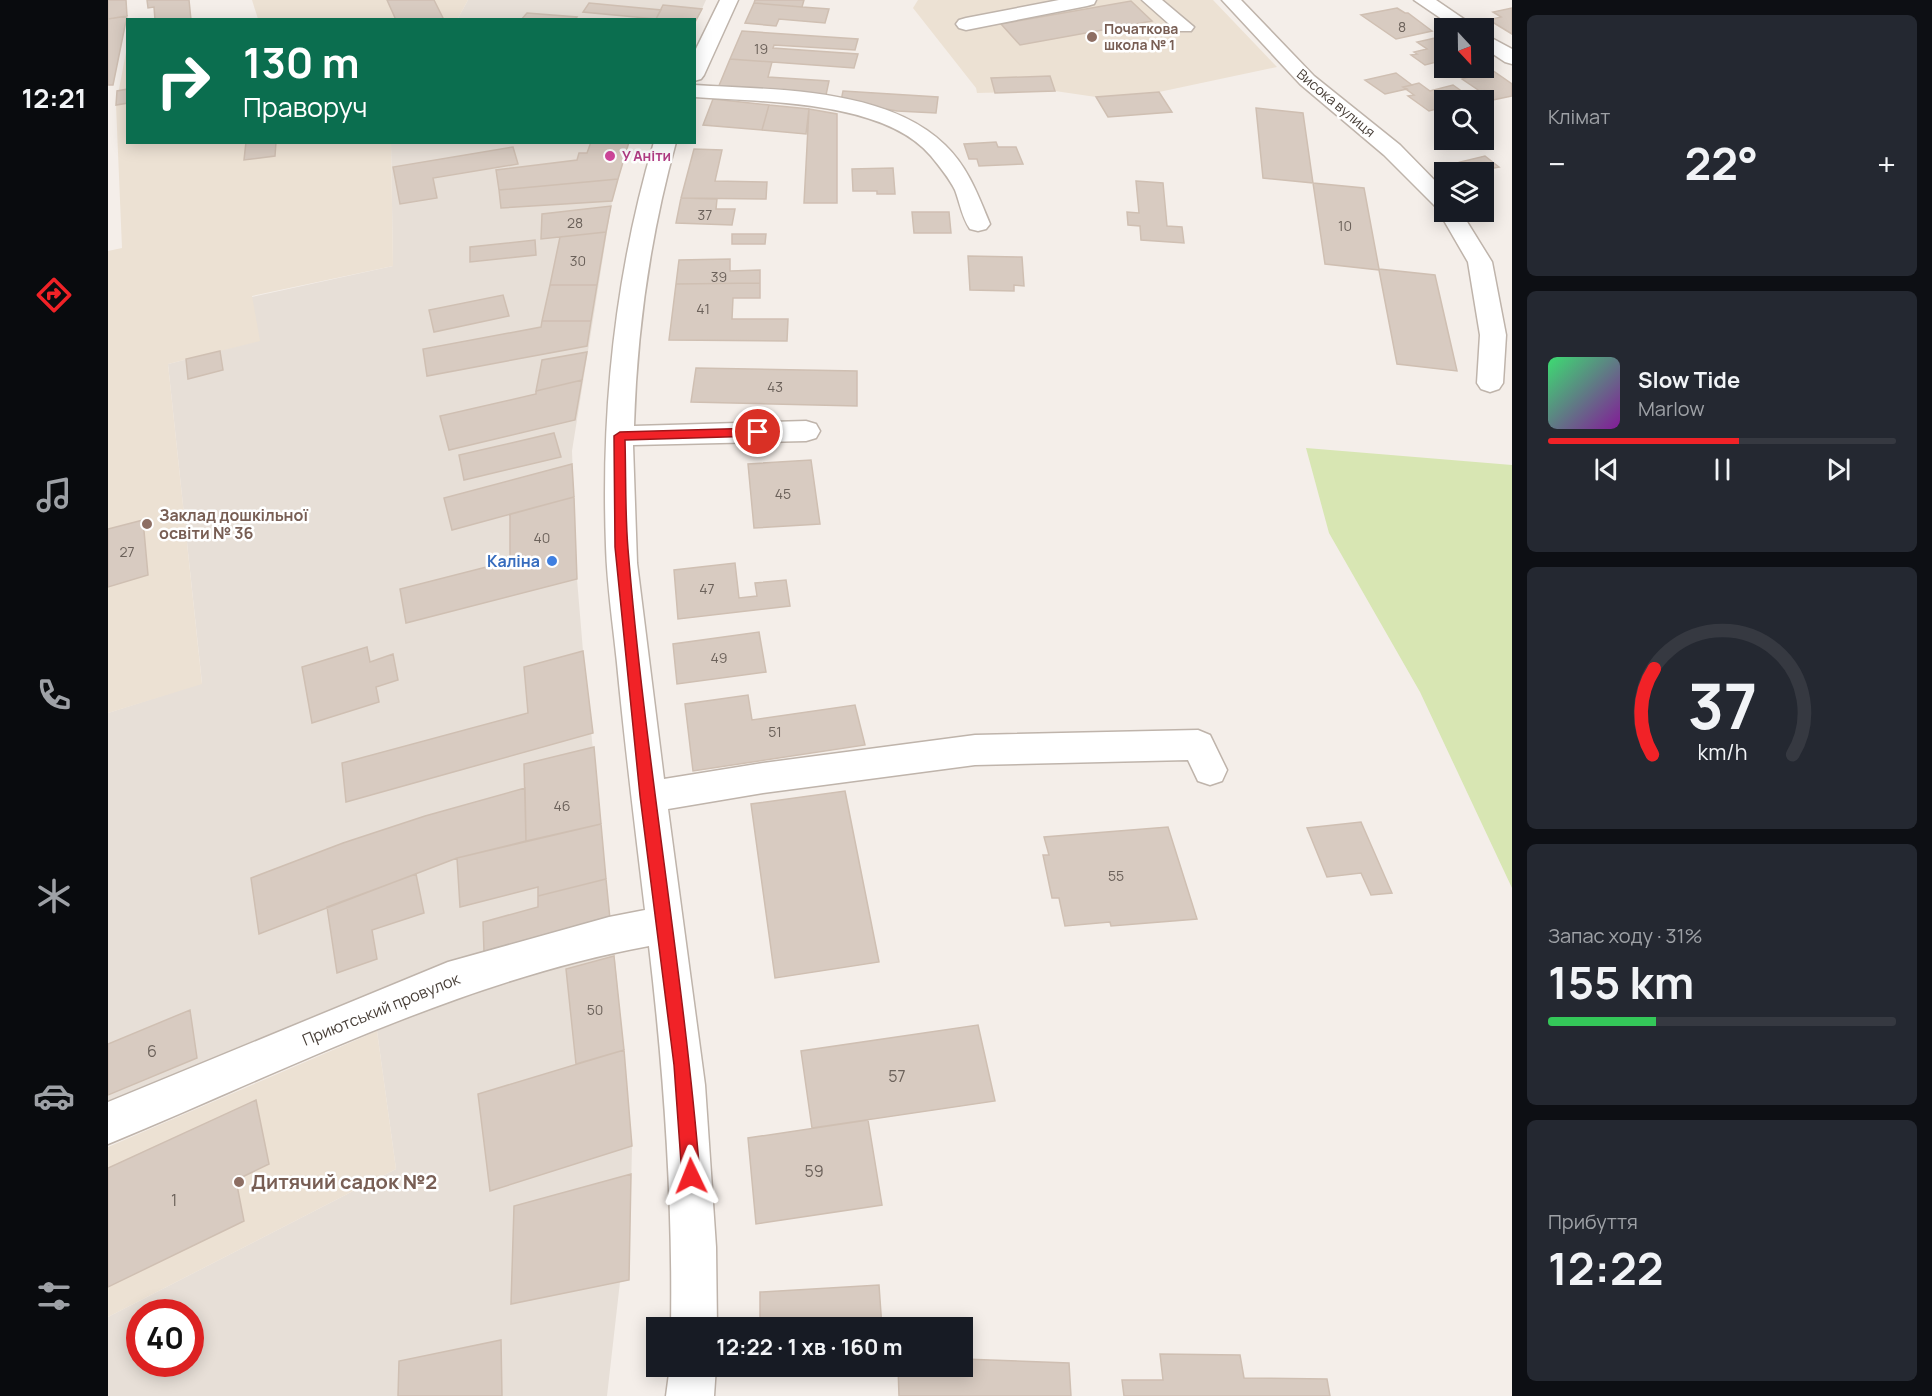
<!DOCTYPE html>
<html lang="uk">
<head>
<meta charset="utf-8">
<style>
  body { margin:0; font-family:Manrope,sans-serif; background:#242831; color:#f1f3f6; height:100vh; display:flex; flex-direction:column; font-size:22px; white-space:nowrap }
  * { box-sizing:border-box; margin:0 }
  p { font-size:20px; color:#9ea1a6 }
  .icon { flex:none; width:33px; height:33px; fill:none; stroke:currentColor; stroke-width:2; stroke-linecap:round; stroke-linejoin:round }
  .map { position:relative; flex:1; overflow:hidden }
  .drawer { display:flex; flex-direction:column; gap:15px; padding:15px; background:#0d0f14; width:420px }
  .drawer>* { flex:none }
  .top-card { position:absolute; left:18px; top:18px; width:570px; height:126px; border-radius:0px; box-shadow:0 3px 15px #0003; background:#0b6e4f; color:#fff; overflow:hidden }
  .needle { width:39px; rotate:158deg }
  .buttons { position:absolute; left:1326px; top:18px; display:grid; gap:12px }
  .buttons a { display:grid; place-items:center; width:60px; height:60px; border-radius:0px; background:#171b24; box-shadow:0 3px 15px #0003; font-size:30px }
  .speed { position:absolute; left:18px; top:1299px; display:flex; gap:12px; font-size:30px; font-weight:700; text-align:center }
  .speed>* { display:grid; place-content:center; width:78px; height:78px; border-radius:50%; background:#171b24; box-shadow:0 3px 15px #0003; line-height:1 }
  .speed .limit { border:9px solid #d22; background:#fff; color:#111 }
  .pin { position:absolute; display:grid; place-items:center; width:51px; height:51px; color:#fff; margin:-26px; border:3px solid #fff; border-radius:50%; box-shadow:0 2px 6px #0007 }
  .me { position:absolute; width:66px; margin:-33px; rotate:358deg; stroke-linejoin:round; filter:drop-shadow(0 0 4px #0008) }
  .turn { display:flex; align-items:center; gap:21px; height:126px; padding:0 18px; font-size:27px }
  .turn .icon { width:78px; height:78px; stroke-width:2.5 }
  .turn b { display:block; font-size:42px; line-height:51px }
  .big { font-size:45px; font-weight:700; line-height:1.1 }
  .drawer .card { flex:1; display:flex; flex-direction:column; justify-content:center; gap:9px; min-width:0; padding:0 21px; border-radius:9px; background:#242831 }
  .drawer .dial { align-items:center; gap:0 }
  .dial svg { height:156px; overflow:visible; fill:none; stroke:#363941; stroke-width:7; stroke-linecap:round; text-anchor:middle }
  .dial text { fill:#f1f3f6; stroke:none }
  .song { display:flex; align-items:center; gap:18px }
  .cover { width:72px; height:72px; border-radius:9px; background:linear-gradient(135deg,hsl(140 70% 55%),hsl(290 70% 35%)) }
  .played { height:6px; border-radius:3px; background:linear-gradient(90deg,#f12227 55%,#363941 55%) }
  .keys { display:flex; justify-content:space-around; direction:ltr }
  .heat { display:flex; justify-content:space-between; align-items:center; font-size:33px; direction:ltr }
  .charge { height:9px; border-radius:4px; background:linear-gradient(90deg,#34c759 31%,#363941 0) }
  .trip { position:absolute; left:538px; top:1317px; width:327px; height:60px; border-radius:0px; background:#171b24; box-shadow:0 3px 15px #0003; font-weight:700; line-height:60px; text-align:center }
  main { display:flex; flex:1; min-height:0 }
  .dock { display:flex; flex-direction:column; width:108px; justify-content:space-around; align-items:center; background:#090b0e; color:#9ea1a6 }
  .dock .icon { width:42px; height:42px }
  .dock .current { color:#f12227 }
  .dock b { font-size:27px; color:#f1f3f6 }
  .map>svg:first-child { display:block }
</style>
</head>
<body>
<main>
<nav class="dock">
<b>12:21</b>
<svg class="icon current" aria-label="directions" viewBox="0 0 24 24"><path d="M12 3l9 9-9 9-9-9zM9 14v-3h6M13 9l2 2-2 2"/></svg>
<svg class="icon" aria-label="music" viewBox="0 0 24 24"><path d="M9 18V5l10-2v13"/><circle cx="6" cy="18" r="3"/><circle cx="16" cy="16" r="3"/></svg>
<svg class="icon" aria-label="phone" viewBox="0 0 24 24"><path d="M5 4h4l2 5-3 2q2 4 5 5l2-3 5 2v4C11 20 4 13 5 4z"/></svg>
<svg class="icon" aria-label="climate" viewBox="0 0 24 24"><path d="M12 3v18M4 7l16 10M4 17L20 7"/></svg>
<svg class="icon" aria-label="car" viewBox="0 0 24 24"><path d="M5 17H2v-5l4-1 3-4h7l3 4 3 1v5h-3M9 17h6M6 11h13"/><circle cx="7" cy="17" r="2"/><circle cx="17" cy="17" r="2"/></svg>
<svg class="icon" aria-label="filters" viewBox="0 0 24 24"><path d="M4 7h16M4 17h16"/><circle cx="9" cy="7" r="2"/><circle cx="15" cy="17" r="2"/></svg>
</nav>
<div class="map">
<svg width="1404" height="1396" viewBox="0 0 1404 1396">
  <rect width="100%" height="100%" fill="#f4eee9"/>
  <!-- residential -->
  <path fill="#e7dfd7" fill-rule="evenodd" d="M360 0H598L587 24 586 20H349Z
    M283 143H521L504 201 464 451 469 579 475 651 502 919 0 1106V713L94 683 60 364 112 351 144 297 285 266Z
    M506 948 524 1146 521 1280 512 1282 499 1396H0V1317L288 1169 269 1031 337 1001ZM32 1312H82V1364H32Z"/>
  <!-- education -->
  <path fill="#ece1d3" d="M144 0H360L349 20 150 19Z
    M810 0H1105L1169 67 1051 92 1064 112 1000 117 988 97 947 91 869 93 868 88 805 8Z
    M19 47 20 142 283 143 285 266 144 296 152 341 60 364 94 684 0 713V251L14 248 8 105Z
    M269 1031 288 1169 0 1317V1147Z"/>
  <!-- green -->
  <path fill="#d8e6b3" d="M1198 448 1404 465V888L1312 692 1221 533Z"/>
  <!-- building -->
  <path fill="#d8cbc1" stroke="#cfbfb2" stroke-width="1.5" d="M0 0H18L19 16 0 19Z
    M39 0H81L83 20H47L46 7 40 8Z
    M279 0H326L336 20H288Z
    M647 0H696L694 7 646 3Z
    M1023 1 1044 21 912 45 893 24Z
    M481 3 553 10 548 19 475 12Z
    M646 3 694 7 721 9 717 23 671 19 668 26 637 23Z
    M555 5 594 9 587 22 586 20 548 19Z
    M1289 8 1297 13H1300L1324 31 1288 39 1253 15Z
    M1404 8V34L1381 20 1393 17 1385 12Z
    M419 13 469 17 467 20H413Z
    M19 16 5 85H0V19Z
    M634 31 750 39 747 50 666 45 665 48 750 54 746 68 622 59Z
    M1336 36V60L1317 65 1303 55 1309 54 1306 52 1319 49 1309 42Z
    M622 59 664 62 660 77 721 81 718 95 610 88Z
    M1384 70 1404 84V96L1385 100 1354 79Z
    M1288 73 1304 85 1295 87 1299 89 1277 94 1257 80Z
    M942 76 947 91 887 93 883 78Z
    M1311 83 1322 91 1345 85 1366 100H1336V107L1321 111 1300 96 1306 95 1295 87Z
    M20 89V103L8 105 9 91Z
    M735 91 830 97 828 113 789 111 733 101Z
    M1051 92 1064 112 1000 117 988 97Z
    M605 99 661 105 654 130 595 125Z
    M661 105 701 109 698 134 654 130Z
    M1148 108 1195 113 1205 183 1256 188 1271 269 1327 275 1349 371 1289 364 1271 270 1217 264 1205 183 1155 178Z
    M701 109 729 114V203H696Z
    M138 142H168L167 156 136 160Z
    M483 142H521L510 179 391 190 388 170 469 160 471 153H479Z
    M888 142 890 147H908L915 164 871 166 869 159H861L856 144Z
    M405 147 410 164 325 178 329 198 292 204 285 167Z
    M586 149 614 150 607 181 659 182 658 199 573 198Z
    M1377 156 1391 167 1365 172 1352 162Z
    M785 168 787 194H769V191H745L744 169Z
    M510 179 504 201 393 208 391 190Z
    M1028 181 1055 183 1059 226 1074 227 1076 243 1033 240 1032 226 1020 225 1019 212 1031 213Z
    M573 198 609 199 608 209H627L624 225 568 223Z
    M503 206 498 232 433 239 434 214Z
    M804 212H841L843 233H806Z
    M498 232 489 285H442L452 237Z
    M624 234H658L657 244H624Z
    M427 240 428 255 362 262V247Z
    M860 256 914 257 916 286 906 285V291L862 290Z
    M622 259V271L652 270V283L568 284 571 260Z
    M652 283V298H625L624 319H680L679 341 561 340 568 284Z
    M442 285H489L483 321H434Z
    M395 295 401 316 326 332 321 310Z
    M434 321H483L479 346 319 376 315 349 433 327Z
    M112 351 115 370 80 379 78 359Z
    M479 352 474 380 428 391 434 360Z
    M588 368 749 371V406L583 402Z
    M474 380 467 420 341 450 332 416 428 394V391Z
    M446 433 453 457 356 480 351 455Z
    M703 460 712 524 646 528 640 464Z
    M464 464 466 497 344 530 336 498Z
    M466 497 469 579 298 623 292 589 402 561V514Z
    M35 520 40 575 0 587V529Z
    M627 563 631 598 649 596 647 583 678 580 682 606 570 619 566 570Z
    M651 632 658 672 569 684 565 644Z
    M259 647 262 662 285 654 290 680 268 687 271 702 204 723 194 667Z
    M475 651 485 733 238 802 234 763 420 713 416 667Z
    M640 695 644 720 747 705 757 745 585 771 577 704Z
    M486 747 493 824 418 841 416 764Z
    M417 788 418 841 349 858 151 934 143 878 235 843 317 816Z
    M737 791 771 962 667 978 643 804Z
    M1253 822 1284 893 1263 895 1253 873 1219 877 1199 828Z
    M493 824 498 879 430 896V887L352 907 349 858Z
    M1060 827 1089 919 1003 926 1002 922 957 926 951 898H944L935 855H941L936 837Z
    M308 874 316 913 264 930 269 959 229 973 219 907Z
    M498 879 502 919 376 952 375 922 430 907V896Z
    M506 956 516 1050 468 1064 458 969Z
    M82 1010 89 1058 0 1095V1044Z
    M870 1025 887 1101 704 1128 693 1051Z
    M516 1050 524 1146 382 1191 370 1094Z
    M148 1100 161 1164 128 1180 136 1221 0 1287V1168Z
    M760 1120 774 1205 648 1224 640 1138Z
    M523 1174 521 1280 403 1304 406 1206Z
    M771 1285 774 1328H652V1292Z
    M393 1340 394 1396H290L291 1361Z
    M1052 1354 1132 1355 1136 1378 1219 1379 1222 1396H1016L1014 1380H1055Z
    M855 1359 961 1363 963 1396H791L790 1366H855Z"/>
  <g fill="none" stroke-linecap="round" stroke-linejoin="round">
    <defs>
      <path id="minor" d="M612 0H630L596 75 593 79 586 81V53Z
        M951 0H988L986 4 979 6 858 30 851 28 848 24 851 20 858 18Z
        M1034 0H1054L1086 27 1083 31H1069Z
        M1114 0H1133L1206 76 1292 145 1336 190V212H1353L1384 262 1398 335 1395 383 1391 389 1382 392 1373 389 1369 383 1372 335 1360 262 1331 212 1333 208 1328 207 1276 155 1192 84Z
        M1306 0H1328L1369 28H1347Z
        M1376 34 1404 49V64L1397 62 1376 48Z
        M586 85C663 90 778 87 837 145 860 167 870 195 882 224L878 229 870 231 862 229C854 218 852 203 847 190 841 178 832 167 823 156 776 100 654 102 586 97Z
        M546 142H568C542 236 529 329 526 426L698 421 708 424 712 431 708 438 698 441 525 445 529 563 556 779 655 763 867 735 1090 730 1102 735 1119 770 1114 781 1102 785 1090 781 1080 760 867 765 655 793 560 809 597 1085 608 1247 609 1328H563C565 1199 556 1073 541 946 351 981 177 1071 0 1144V1102L340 962 501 917 537 910C527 827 517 747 509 663 505 624 499 585 498 546 493 409 507 274 546 142Z
        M562 1366H608L606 1396H558Z"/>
    </defs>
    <!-- minor casing -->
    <use href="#minor" stroke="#bfb4ab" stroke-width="3"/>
    <!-- minor -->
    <use href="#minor" fill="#fff" fill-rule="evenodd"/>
  </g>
  <!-- route -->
  <path fill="#f12227" stroke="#9d1619" stroke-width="1.5" d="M650 428 655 432 650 436 517 440C518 476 517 513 520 549 537 759 575 966 592 1176L589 1182 583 1184 577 1182 574 1176 566 1065 532 796 507 547 506 436 512 432Z"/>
  <!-- markers -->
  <g fill="#8d6e63" stroke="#fff" stroke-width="2">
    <circle cx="984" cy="37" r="6"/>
    <circle cx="39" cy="524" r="6"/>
    <circle cx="131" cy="1182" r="6"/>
  </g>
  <circle fill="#d1479c" stroke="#fff" stroke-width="2" cx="502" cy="156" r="6"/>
  <circle fill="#3f7fe0" stroke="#fff" stroke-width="2" cx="444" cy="561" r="6"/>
  <g text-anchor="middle" stroke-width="5" stroke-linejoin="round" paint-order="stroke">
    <!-- number labels -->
    <g font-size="14" fill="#6b615a">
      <text x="1294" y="32">8</text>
      <text x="653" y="54">19</text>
      <text x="597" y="220">37</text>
      <text x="467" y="228">28</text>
      <text x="1237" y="231">10</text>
      <text x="470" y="266">30</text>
      <text x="611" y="282">39</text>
      <text x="595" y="314">41</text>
      <text x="667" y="392">43</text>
      <text x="675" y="499">45</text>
      <text x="434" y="543">40</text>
      <text x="19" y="557">27</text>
      <text x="599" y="594">47</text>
      <text x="611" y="663">49</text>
      <text x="667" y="737">51</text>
      <text x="454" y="811">46</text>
      <text x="1008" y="881">55</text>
      <text x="487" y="1015">50</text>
    </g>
    <!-- far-education labels -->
    <g font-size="14" font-weight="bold" fill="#785e54" stroke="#fff" text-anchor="start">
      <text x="996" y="34">Початкова<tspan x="996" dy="16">школа № 1</tspan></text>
    </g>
    <!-- far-street labels -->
    <g font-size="14" fill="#473e37" stroke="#fff">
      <text transform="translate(1228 103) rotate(40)" y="5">Висока вулиця</text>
    </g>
    <!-- far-hotel labels -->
    <g font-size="14" font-weight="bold" fill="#b23c85" stroke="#fff" text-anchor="start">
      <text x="514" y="161">У Аніти</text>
    </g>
    <!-- education labels -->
    <g font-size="16" font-weight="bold" fill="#785e54" stroke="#fff" text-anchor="start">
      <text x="51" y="521">Заклад дошкільної<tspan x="51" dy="18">освіти № 36</tspan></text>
    </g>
    <!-- shop labels -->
    <g font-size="16" font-weight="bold" fill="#366cbe" stroke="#fff" text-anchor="end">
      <text x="432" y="567">Калiна</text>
    </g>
    <!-- street labels -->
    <g font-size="16" fill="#473e37" stroke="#fff">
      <text transform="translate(273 1009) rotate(-22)" y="6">Приютський провулок</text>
    </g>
    <!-- near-number labels -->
    <g font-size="16" fill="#6b615a">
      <text x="44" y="1057">6</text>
      <text x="789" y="1082">57</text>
      <text x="706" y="1177">59</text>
      <text x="66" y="1206">1</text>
    </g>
    <!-- near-education labels -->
    <g font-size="20" font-weight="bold" fill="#785e54" stroke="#fff" text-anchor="start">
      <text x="143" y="1189">Дитячий садок №2</text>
    </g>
  </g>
</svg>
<div class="buttons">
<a><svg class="needle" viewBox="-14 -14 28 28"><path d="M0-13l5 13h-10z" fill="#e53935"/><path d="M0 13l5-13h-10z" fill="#9ea1a6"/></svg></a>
<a><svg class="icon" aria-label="search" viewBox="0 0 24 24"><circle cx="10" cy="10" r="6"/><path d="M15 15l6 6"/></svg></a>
<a><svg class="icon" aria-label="layers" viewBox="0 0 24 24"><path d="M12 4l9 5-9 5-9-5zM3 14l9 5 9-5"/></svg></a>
</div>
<div class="speed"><div class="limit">40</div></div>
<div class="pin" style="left:650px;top:432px;background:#d93025"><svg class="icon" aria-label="arrive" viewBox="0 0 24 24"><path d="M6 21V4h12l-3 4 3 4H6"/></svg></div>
<svg class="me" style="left:583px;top:1176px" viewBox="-20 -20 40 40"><path d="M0-17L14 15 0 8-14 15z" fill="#f12227" stroke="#fff" stroke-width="4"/></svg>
<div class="trip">12:22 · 1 хв · 160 m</div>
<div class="top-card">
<div class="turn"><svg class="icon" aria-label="right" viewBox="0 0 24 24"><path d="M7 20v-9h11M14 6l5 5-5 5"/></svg><div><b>130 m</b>Праворуч</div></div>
</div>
</div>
<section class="drawer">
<div class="card"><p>Клімат</p>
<div class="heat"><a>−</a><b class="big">22°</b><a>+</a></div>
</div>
<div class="card">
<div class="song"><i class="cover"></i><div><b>Slow Tide</b><p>Marlow</p></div></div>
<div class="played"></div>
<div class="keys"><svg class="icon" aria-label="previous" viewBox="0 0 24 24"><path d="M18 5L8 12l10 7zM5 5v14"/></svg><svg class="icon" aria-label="pause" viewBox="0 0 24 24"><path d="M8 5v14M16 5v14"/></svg><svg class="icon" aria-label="next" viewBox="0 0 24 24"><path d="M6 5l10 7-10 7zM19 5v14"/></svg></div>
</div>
<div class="card dial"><svg viewBox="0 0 100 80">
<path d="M14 69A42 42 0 1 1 86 69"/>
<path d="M14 69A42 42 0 0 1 15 25" stroke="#f12227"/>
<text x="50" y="56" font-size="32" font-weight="700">37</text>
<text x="50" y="72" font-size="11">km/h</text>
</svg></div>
<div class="card"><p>Запас ходу · 31%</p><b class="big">155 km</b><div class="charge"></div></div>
<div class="card"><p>Прибуття</p><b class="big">12:22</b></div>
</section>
</main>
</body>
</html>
